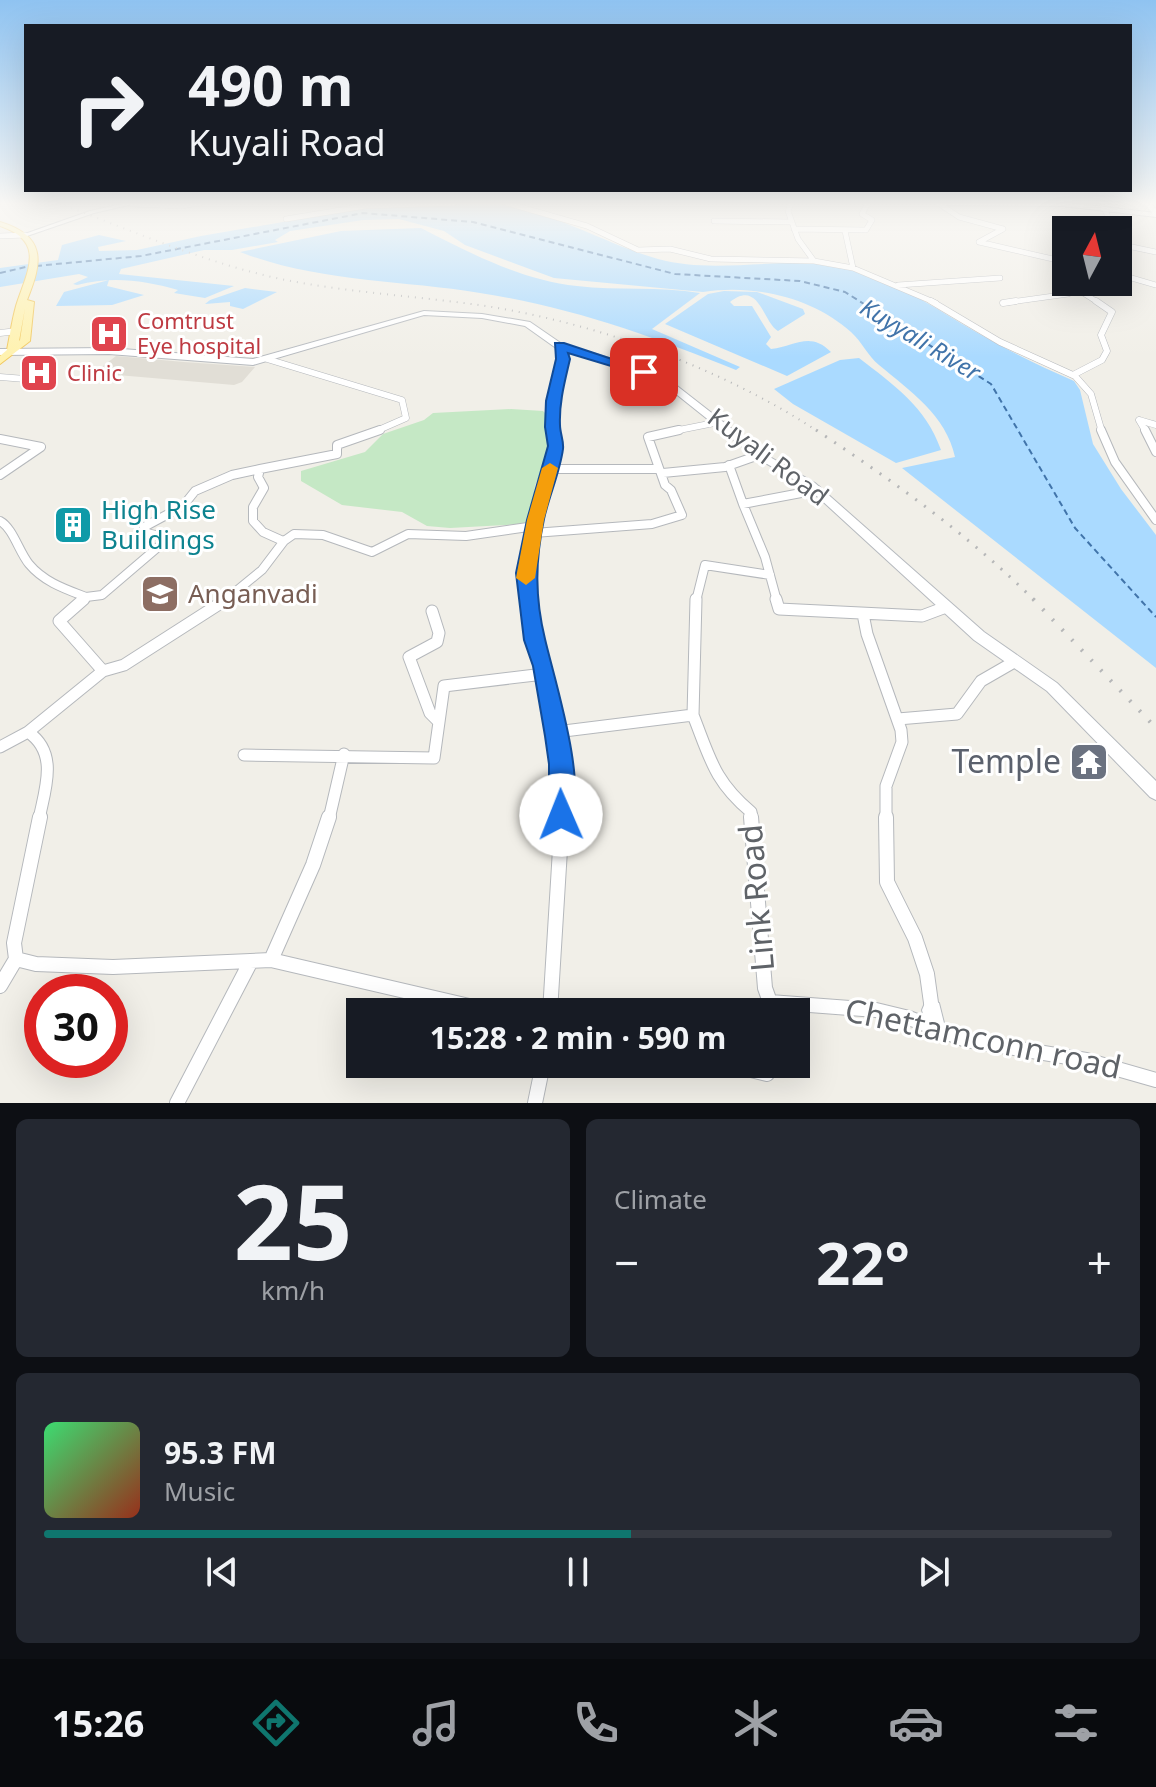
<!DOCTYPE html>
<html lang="en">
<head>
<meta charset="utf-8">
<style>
  body { margin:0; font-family:"Noto Sans",sans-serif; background:#242831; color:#f1f3f6; height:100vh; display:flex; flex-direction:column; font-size:30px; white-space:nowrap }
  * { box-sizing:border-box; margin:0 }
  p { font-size:26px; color:#9ea1a6 }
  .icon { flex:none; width:44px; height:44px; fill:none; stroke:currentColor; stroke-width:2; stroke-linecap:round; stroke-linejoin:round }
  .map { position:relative; height:1103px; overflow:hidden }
  .details { display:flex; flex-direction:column; gap:16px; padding:16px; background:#0d0f14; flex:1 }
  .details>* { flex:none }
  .hud { position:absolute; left:24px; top:24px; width:1108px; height:168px; border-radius:0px; box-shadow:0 8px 32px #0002; background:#171b24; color:#f1f3f6; overflow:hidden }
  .needle { width:52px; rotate:7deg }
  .controls { position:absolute; left:1052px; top:216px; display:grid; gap:16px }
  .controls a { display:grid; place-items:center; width:80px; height:80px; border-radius:0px; background:#171b24; box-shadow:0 8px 32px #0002; font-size:40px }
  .speed { position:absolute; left:24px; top:974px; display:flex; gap:16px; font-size:40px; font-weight:700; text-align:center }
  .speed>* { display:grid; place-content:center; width:104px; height:104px; border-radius:50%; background:#171b24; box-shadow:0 8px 32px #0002; line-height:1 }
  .speed .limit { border:12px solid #d22; background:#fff; color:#111 }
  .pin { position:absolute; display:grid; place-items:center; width:68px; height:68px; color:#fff; margin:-34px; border-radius:16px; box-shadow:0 4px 12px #0006 }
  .me { position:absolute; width:88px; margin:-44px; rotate:359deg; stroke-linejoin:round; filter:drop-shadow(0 0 6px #0008) }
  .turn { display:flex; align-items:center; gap:28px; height:168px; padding:0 32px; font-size:36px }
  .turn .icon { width:104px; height:104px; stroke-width:2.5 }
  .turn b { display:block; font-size:56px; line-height:68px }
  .big { font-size:60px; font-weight:700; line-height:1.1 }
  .details .widget { flex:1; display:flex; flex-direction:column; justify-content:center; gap:12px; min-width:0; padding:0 28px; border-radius:12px; background:#242831 }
  .details .dial { align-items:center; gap:0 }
  .dial b { font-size:104px; line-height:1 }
  .song { display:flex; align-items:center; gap:24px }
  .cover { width:96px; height:96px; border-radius:12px; background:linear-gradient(135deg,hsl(140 70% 55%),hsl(10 70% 35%)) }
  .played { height:8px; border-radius:4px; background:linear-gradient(90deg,#0f766e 55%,#363941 55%) }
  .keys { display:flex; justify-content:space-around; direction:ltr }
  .heat { display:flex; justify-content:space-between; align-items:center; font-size:44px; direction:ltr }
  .details .tiles { flex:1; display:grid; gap:16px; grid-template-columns:1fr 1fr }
  .widget:last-child { grid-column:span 2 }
  .trip { position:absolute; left:346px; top:998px; width:464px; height:80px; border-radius:0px; background:#171b24; box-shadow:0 8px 32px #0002; font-weight:700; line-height:80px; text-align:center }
  .menu { display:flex; height:128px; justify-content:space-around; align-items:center; background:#090b0e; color:#9ea1a6 }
  .menu .icon { width:56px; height:56px }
  .menu .selected { color:#0f766e }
  .menu b { font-size:36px; color:#f1f3f6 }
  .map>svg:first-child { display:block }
</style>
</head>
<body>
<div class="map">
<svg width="1156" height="1103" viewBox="0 0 1156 1103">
  <rect width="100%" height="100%" fill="#f1efe8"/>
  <!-- education -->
  <path fill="#e1ded6" d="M116 356 184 362 255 367 242 382 234 385 94 373Z"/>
  <!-- green -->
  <path fill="#c5e8c5" d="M511 409 543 411 547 415 551 445 535 486 531 520 522 524 450 528 427 526 402 512 342 505 301 481V471L365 452 383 434 424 420 433 413Z"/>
  <!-- water -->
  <path fill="#aadaff" d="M478 203C541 203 598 242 658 259 720 276 788 253 851 269 894 280 938 310 976 332 1007 350 1041 367 1074 381L1080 390 1093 444 1121 489 1156 535V668L902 468 955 457C946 415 910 391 879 365 868 356 862 342 851 332 812 297 753 284 703 292L554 278 465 245 444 231 399 219 363 220 290 231 275 240 278 242 232 250H204L121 269 119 274 234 286 205 298 174 293 178 290C143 280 112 276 77 285L73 284 88 277 79 274 0 287V268L58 260 62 245 99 235 126 241 98 247 99 251 137 250 201 236 370 207Z
    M421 228C470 253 521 280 577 286 617 291 660 286 700 293L652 329 740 367 736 370C651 336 571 307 480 293 400 280 317 282 240 252L341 231Z
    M109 280 107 286 144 295 112 305 56 306 64 292Z
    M245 288 277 292 243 309 230 306V302L205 304 210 300Z
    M724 291 757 292 803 309 805 314 778 331C763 322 759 279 730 302L734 306H752L771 337 766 344 771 349C796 346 810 331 831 352L787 376 665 324 708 294Z
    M859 358C894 385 926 407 941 450L896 463 793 404 774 389 840 360Z"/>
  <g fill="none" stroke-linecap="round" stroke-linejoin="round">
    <!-- ferry -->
    <path stroke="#4174aa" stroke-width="2" stroke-dasharray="6 4" stroke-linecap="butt" d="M36 266 141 256 363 213 473 222 675 274 800 281 845 292 991 384 1075 528 1156 617
      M0 273 30 266"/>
    <defs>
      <path id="street-far4" d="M507 203 587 226 638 250 670 249 711 259 814 261
        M791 203 788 211 798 239 814 261 853 268 936 303
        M938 203 959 217 1003 229
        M1147 203 1156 213
        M132 204 181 206 200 203
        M1105 210 1114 230
        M286 219 365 206 454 203
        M714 221 791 222
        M794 229 866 230 872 220 862 214 868 203
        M845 231 853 268
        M0 236 25 235
        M979 242 1066 262
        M979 242 1003 229
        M1118 244 1156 252
        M1118 274 1156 285
        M898 285 1000 278
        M1080 291 1099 303
        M1003 303 1068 294 1100 282"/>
      <path id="street-far3" d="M931 301 1000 342 1075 376 1091 394 1102 432
        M1003 303 1016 301
        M0 333 17 331
        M267 359 402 400 406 418 374 432
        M1073 375 1102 360 1107 351 1101 335 1112 312 1096 301
        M0 377 38 380
        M1139 420 1146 432
        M1139 420 1156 425
        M555 432 553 401 563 359 559 346
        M669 432 719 422"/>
      <path id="street-far2" d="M1101 430 1115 462 1156 520
        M1145 430 1156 452
        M0 439 41 447 0 475
        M729 465 743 504 817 490
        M549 469H659
        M663 473 725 467 759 455
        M743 504 765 557 777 601
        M0 521C13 528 19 552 29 564 44 582 65 589 86 597L82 601
        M534 533 652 524 682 515 671 490 665 485 648 437 679 430
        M283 541 263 532 253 521V507L264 488 258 477 260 469 337 454V445L380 430
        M86 597 102 595 164 542 163 537 147 533 144 527 183 506 195 491 232 475 260 469
        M224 601 262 570 284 541 294 534 323 535 372 552 408 534 466 536 535 526
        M530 601C525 565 532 531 542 497 548 475 556 453 555 430
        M696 601 705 565 770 575"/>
      <path id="street-far1" d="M529 599 561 764 562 819
        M776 599 779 609 922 616 946 607
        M432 611 439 633 437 642 409 657 430 713 439 722
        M863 614 867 634 901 730 902 742 886 786V819
        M103 671 124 665 227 599
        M693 715C710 758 714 781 751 812L752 819
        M898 719 957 714 981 681 1014 662
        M28 732C59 753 45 789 39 819
        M556 732 693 715 696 599
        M0 747 28 732 103 671 59 621 84 599
        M244 755 434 758 444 686 544 674
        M329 819 344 754"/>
      <path id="street" d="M751 817 765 988 770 1002
        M886 817 887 882 915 938 927 974 932 1010
        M16 959 36 964 113 967 271 960 495 1012
        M271 960 313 865 329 817
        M0 986 16 959 14 943 40 817
        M550 1012 562 817
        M769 1012 770 1002 876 1010 909 1018 966 1040 1086 1060 1156 1080
        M727 1064 767 1074V1064
        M177 1103 251 961
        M535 1103 543 1064"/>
      <path id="secondary" d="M126 203H137L94 213 27 236 22 235 90 211Z
        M941 203H1070L1156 213V217L1064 206 944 205Z
        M424 311 482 314 530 322 562 344 633 365 672 382 763 453 815 483 984 632 1057 683 1156 781V800L1150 797 1047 691 974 640 807 487 755 457 666 386 627 369 556 348 525 326 482 318 424 315 253 365 109 354 0 355V349L109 348 253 359Z
        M932 1000 939 1003 946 1031 943 1038 936 1041 929 1038 922 1010 925 1003Z"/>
      <path id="primary" d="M0 222C46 236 43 261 27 300L34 302 30 341 0 364V356L7 350C10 335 12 320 16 306 27 271 47 242 0 226ZM25 308 20 340 19 341Z"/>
    </defs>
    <!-- street-far4 casing -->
    <use href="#street-far4" stroke="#b5b8bc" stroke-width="6"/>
    <!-- street-far3 casing -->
    <use href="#street-far3" stroke="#b5b8bc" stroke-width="7"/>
    <!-- street-far2 casing -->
    <use href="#street-far2" stroke="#b5b8bc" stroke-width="10"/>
    <!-- street-far1 casing -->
    <use href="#street-far1" stroke="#b5b8bc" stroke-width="13"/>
    <!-- street casing -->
    <use href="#street" stroke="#b5b8bc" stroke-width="16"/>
    <!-- secondary casing -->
    <use href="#secondary" stroke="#b6babf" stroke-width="2"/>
    <!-- primary casing -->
    <use href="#primary" stroke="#f2c960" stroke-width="2"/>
    <!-- street-far4 -->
    <use href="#street-far4" stroke="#fff" stroke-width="5"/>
    <!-- street-far3 -->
    <use href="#street-far3" stroke="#fff" stroke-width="6"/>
    <!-- street-far2 -->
    <use href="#street-far2" stroke="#fff" stroke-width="8"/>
    <!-- street-far1 -->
    <use href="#street-far1" stroke="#fff" stroke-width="11"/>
    <!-- street -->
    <use href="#street" stroke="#fff" stroke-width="14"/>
    <!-- secondary -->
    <use href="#secondary" fill="#fff" fill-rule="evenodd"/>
    <!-- primary -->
    <use href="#primary" fill="#fff2af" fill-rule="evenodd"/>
    <!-- rail-far2 -->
    <path stroke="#b6b7b8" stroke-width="2" stroke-dasharray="1 6" stroke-linecap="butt" d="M58 203C130 230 201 261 276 278 347 293 421 296 492 307 605 326 723 369 819 432"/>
    <!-- rail-far1 -->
    <path stroke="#b6b7b8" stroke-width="3" stroke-dasharray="2 9" stroke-linecap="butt" d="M816 430C893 481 969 535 1035 601"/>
    <!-- rail -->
    <path stroke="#b6b7b8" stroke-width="4" stroke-dasharray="2 12" stroke-linecap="butt" d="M1033 599 1156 728"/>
  </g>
  <!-- sky -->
  <linearGradient id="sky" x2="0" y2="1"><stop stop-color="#8fc3f1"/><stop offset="0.57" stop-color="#f9f8f5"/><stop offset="1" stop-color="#f9f8f5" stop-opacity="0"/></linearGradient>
  <rect width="1156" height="357" fill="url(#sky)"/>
  <!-- route -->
  <path fill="#1a73e8" stroke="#114b97" stroke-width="2" d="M555 343H564L651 372 644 376 568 353 570 359C565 381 559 402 560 425 560 433 564 441 563 449 560 472 549 496 544 519 535 561 535 598 545 639 555 682 588 784 570 824L561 827 552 824 549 815V764L545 736 533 666 524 640 516 573 527 520 548 446 545 427 546 401 556 359Z"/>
  <!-- slow -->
  <path fill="#f59e0b" d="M550 463 558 468 544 520 535 578 526 585 516 578 527 520 542 468Z"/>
  <!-- icons -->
  <defs>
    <symbol id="hospital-square" viewBox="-11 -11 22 22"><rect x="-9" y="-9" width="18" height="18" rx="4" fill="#e0444e" stroke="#fff"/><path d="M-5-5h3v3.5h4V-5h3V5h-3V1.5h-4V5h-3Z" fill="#fff"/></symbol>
    <symbol id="building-square" viewBox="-11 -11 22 22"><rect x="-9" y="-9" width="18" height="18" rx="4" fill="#0f9aa8" stroke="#fff"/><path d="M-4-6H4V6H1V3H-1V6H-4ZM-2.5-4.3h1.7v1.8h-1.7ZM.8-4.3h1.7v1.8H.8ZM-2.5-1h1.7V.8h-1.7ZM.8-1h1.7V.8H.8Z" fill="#fff"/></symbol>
    <symbol id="school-square" viewBox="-11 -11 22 22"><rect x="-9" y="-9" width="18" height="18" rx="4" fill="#8d6e63" stroke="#fff"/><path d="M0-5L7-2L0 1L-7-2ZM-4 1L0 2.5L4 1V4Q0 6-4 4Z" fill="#fff"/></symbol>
    <symbol id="temple-square" viewBox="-11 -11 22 22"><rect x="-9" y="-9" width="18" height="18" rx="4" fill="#6b7280" stroke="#fff"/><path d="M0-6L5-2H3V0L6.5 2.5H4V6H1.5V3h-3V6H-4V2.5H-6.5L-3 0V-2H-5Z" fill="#fff"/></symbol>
  </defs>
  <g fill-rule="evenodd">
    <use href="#hospital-square" x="87" y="312" width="44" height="44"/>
    <use href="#hospital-square" x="17" y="351" width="44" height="44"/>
    <use href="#building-square" x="51" y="503" width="44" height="44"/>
    <use href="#school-square" x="138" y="572" width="44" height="44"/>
    <use href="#temple-square" x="1067" y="740" width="44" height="44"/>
  </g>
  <g text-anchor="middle" stroke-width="6" stroke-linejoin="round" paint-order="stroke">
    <!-- far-health labels -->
    <g font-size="22" fill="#be3a42" stroke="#fff" text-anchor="start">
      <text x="137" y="329">Comtrust<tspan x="137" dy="25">Eye hospital</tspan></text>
      <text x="67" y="381">Clinic</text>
    </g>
    <!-- far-water labels -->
    <g font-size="24" font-style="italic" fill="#4174aa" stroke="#fff">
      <text transform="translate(920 340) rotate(31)" y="8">Kuyyali River</text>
    </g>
    <!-- street labels -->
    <g font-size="26" fill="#5f6368" stroke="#fff">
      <text transform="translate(768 457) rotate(37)" y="9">Kuyali Road</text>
    </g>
    <!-- culture labels -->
    <g font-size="26" fill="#0d838f" stroke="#fff" text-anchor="start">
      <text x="101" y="519">High Rise<tspan x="101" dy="30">Buildings</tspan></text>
    </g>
    <!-- education labels -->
    <g font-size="26" fill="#785e54" stroke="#fff" text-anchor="start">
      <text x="188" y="603">Anganvadi</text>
    </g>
    <!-- near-worship labels -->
    <g font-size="32" fill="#5b616d" stroke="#fff" text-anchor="end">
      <text x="1061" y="773">Temple</text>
    </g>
    <!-- near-street labels -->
    <g font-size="32" fill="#5f6368" stroke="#fff">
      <text transform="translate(757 898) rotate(-95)" y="11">Link Road</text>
      <text transform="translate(983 1039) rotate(12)" y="11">Chettamconn road</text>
    </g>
  </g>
</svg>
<div class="controls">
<a><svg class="needle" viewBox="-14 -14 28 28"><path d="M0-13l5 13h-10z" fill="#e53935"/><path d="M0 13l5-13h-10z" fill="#9ea1a6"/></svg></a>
</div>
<div class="speed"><div class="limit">30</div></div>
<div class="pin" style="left:644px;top:372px;background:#d93025"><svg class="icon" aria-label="arrive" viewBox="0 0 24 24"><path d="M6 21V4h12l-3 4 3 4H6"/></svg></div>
<svg class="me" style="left:561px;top:815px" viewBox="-20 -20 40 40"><circle r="19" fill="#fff"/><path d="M0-13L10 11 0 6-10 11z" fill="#1a73e8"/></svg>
<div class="trip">15:28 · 2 min · 590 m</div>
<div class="hud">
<div class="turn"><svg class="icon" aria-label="right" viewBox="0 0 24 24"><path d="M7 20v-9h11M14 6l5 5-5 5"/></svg><div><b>490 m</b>Kuyali Road</div></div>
</div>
</div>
<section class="details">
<div class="tiles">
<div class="widget dial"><b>25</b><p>km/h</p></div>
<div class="widget"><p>Climate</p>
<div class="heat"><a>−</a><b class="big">22°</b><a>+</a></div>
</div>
<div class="widget">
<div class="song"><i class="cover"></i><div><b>95.3 FM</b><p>Music</p></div></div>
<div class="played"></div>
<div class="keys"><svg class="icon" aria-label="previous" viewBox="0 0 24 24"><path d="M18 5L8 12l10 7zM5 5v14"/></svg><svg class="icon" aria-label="pause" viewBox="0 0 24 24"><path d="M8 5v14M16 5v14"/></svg><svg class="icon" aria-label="next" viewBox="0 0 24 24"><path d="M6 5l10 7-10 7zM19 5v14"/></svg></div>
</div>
</div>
</section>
<nav class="menu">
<b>15:26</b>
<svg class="icon selected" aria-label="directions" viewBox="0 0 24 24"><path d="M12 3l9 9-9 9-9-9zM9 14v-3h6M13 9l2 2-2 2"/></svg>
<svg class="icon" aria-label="music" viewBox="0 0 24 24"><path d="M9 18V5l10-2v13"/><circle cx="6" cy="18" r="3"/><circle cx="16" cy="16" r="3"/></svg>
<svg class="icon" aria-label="phone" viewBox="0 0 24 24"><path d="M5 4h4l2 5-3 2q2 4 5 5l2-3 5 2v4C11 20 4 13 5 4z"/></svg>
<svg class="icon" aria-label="climate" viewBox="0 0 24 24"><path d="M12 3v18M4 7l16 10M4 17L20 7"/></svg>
<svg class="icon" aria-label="car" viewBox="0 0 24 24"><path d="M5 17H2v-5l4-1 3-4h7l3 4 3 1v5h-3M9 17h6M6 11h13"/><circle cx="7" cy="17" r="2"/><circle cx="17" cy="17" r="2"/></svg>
<svg class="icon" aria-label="filters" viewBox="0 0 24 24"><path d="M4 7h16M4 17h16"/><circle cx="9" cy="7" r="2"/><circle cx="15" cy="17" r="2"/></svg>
</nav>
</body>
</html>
